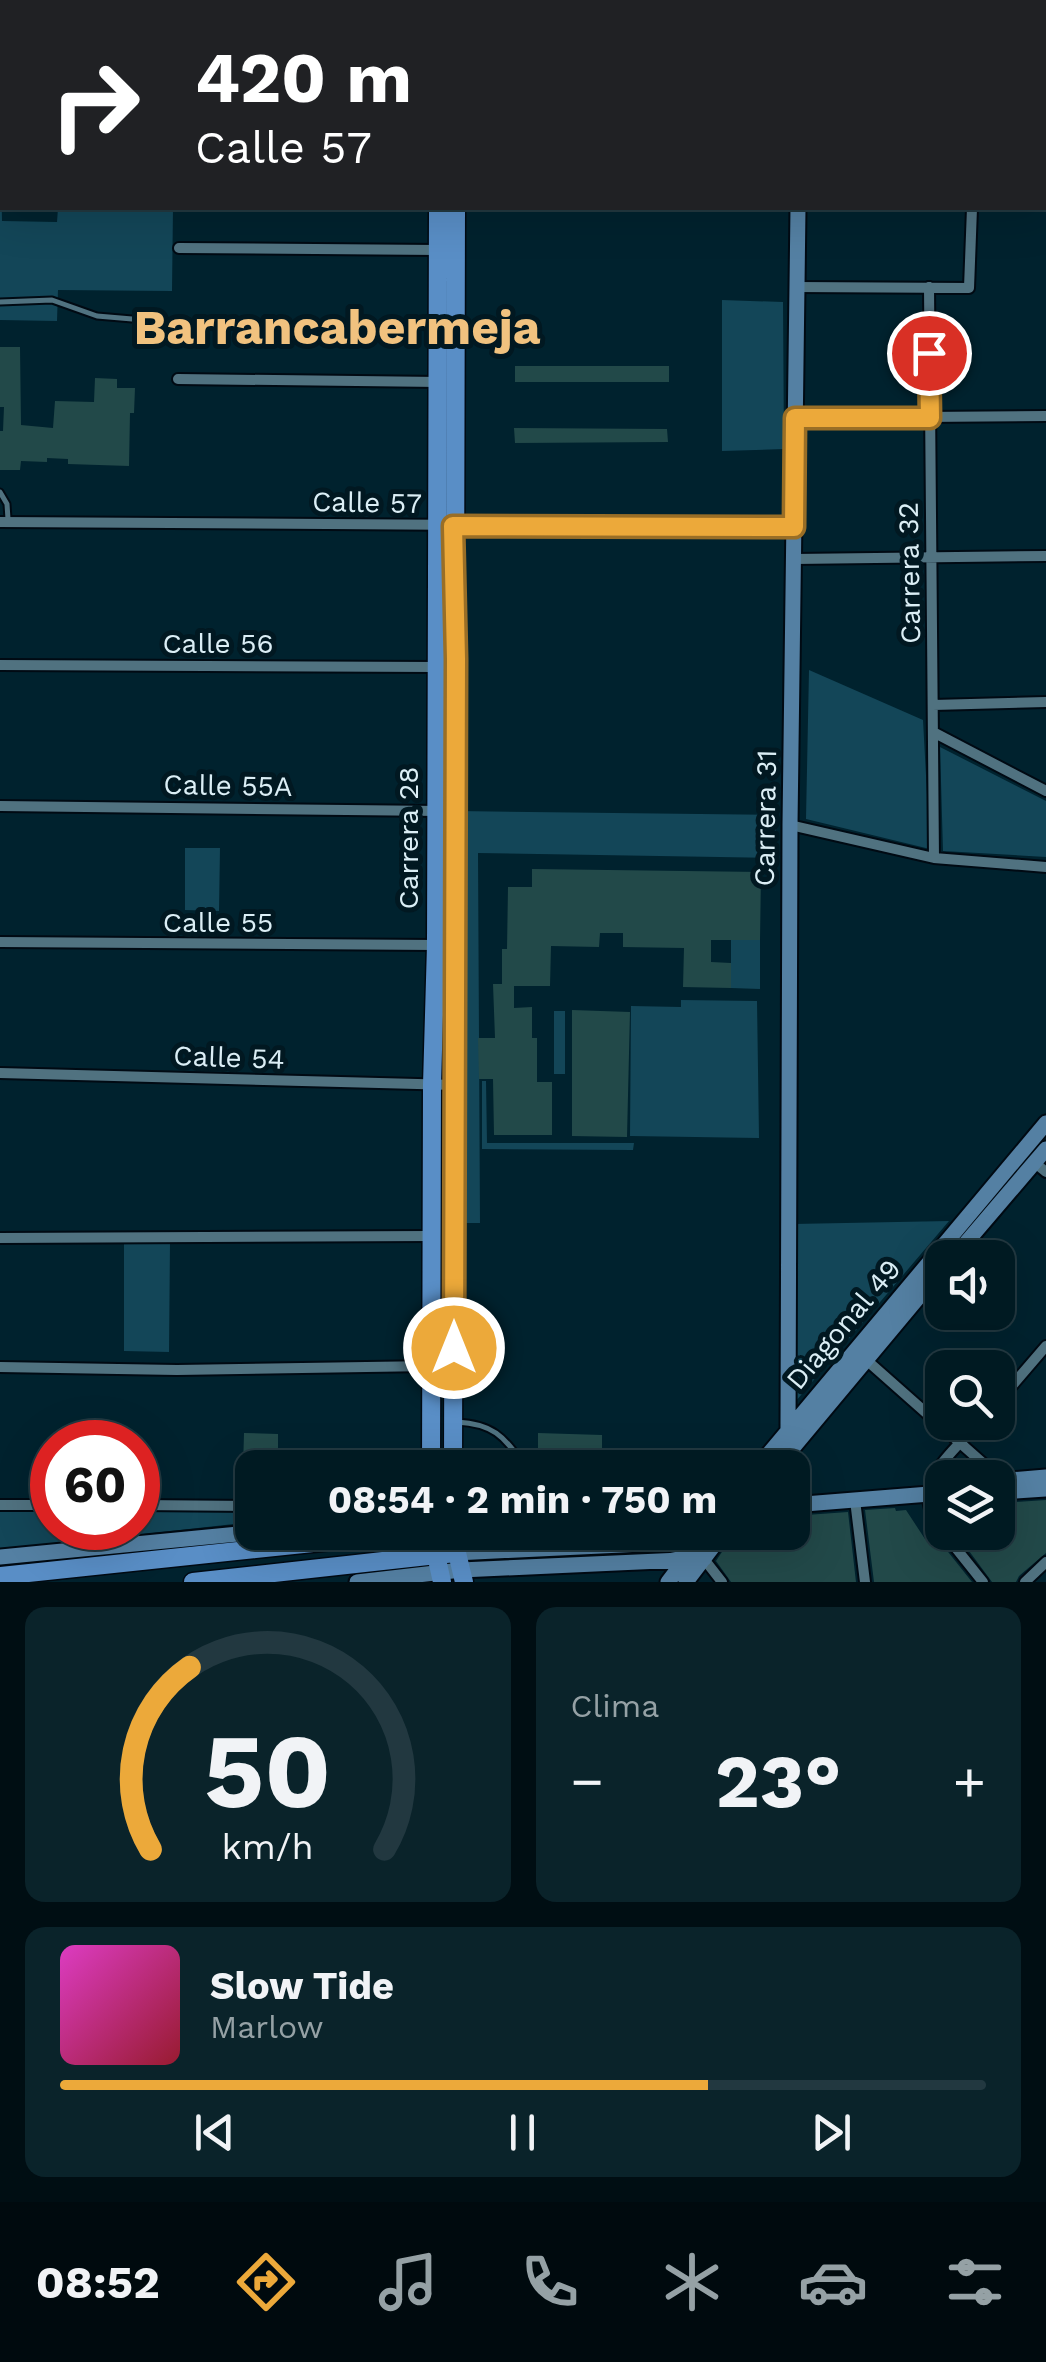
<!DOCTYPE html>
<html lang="es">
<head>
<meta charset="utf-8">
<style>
  body { margin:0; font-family:"Work Sans",sans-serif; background:#0a232a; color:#f1f3f6; height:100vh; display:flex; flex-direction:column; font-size:38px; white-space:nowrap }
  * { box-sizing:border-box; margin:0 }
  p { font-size:32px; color:#95a1a5 }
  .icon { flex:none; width:55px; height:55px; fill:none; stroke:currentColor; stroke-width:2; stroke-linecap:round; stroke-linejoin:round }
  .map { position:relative; height:1582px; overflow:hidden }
  .details { display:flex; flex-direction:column; gap:25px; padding:25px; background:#000e13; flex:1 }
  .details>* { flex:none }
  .top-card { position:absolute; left:0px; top:0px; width:1048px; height:210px; box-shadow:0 10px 40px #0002,0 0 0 2px #223840; background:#202124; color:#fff; overflow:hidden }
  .fabs { position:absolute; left:925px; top:1240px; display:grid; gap:20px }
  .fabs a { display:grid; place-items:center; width:90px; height:90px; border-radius:20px; background:#001a22; box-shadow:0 10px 40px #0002,0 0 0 2px #223840; font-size:50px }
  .speed { position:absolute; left:30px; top:1420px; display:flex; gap:20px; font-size:50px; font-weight:700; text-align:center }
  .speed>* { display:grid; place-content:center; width:130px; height:130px; border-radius:50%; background:#001a22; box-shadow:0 10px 40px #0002,0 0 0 2px #223840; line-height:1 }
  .speed .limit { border:15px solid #d22; background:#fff; color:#111 }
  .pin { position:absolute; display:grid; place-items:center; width:85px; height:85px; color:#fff; margin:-42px; border:5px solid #fff; border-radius:50%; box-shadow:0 2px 10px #0007 }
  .me { position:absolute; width:110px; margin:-55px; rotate:0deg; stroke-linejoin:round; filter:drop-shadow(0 0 8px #0008) }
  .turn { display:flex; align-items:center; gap:35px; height:210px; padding:0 30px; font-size:45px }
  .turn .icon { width:130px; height:130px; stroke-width:2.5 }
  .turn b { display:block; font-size:70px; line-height:85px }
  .big { font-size:75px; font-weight:700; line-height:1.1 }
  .details .widget { flex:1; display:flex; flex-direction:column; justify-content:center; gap:15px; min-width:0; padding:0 35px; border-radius:20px; background:#0a232a }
  .details .dial { align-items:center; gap:0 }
  .dial svg { height:260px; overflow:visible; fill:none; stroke:#223840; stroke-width:7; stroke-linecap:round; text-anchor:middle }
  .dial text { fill:#f1f3f6; stroke:none }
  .song { display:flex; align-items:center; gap:30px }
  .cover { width:120px; height:120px; border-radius:15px; background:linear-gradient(135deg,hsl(310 70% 55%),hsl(350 70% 35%)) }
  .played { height:10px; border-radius:5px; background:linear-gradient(90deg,#eca93a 70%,#223840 70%) }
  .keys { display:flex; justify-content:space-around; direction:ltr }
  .heat { display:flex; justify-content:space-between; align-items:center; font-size:55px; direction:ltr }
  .details .tiles { flex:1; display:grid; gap:25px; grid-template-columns:1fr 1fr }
  .widget:last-child { grid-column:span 2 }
  .trip { position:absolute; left:235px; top:1450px; width:575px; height:100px; border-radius:20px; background:#001a22; box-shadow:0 10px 40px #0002,0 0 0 2px #223840; font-weight:700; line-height:100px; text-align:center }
  .dock { display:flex; height:160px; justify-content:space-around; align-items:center; background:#000a0e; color:#95a1a5 }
  .dock .icon { width:70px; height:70px }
  .dock .active { color:#eca93a }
  .dock b { font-size:45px; color:#f1f3f6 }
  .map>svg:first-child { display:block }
</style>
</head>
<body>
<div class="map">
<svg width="1046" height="1582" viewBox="0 0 1046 1582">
  <rect width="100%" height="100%" fill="#00222e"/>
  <!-- green -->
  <path fill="#134658" d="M0 120 2 221 57 222 58 208H173L172 291 58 290 57 321 0 320Z
    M722 300 783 302 784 449 722 451Z
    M809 670 923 720 930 849 806 819Z
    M940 747 1046 801V857L943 851Z
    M456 811 776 815V858L478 853 480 1223H455Z
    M185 848H220L219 911 185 910Z
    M731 940H760V989L731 988Z
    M681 1000 757 1001 759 1138 630 1136 631 1006 681 1007Z
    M554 1011H565V1074H554Z
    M482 1081H486L487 1143H634L633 1150 482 1149Z
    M949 1221 790 1408 793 1224Z
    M170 1243 169 1352 124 1351V1244Z
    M0 1512H52V1528H138V1512H252V1522L0 1550Z"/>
  <!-- building -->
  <path fill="#224949" d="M0 347H20L21 425 53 428 55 401 94 402 95 378 117 379V388H135L134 413H130L129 466 68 464V459L47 458V462L21 461 20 470H0V431H3L4 407H0Z
    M515 366H669V382H515Z
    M514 428 667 429 668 442 515 443Z
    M532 869 761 872 760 940H711V962L731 963V988L683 987 684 948 623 947V933H600L599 947 551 946 550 986H514V1008L532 1007V1038H537V1082H552V1135H494L493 1079H479L478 1038H495L493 984H502V949H507L508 887H532Z
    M572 1010 630 1012 627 1137 572 1136Z
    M244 1433 278 1434V1468H243Z
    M538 1433 602 1435V1468H538Z
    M1046 1500V1553L1019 1576 1016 1582H992L955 1532H998V1503Z
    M895 1508 896 1511 906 1510 925 1539 933 1533 972 1582H874L865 1510Z
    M848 1512 856 1582H731L716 1561 735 1532H792V1516Z"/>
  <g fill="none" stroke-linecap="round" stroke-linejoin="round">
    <defs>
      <path id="lane" d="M153 0 154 2
        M184 2 185 0
        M0 302 52 300 97 316 179 323
        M0 492 7 504 8 519
        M457 1422C496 1424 504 1438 527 1468"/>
      <path id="street" d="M40 2V0
        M179 248 438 250
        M796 287 969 288 972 208
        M929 287 934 858
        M178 379 439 382
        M795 418 1046 416
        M0 522 794 527
        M794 559 1046 556
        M0 665 436 667
        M933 705 1046 702
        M933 732 1046 791
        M0 806 439 811
        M790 825 934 858 1046 867
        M0 942 436 945
        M0 1073 456 1085
        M1035 1163 1046 1172
        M0 1238 430 1236
        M863 1357 1002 1480
        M0 1367 177 1370 431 1366
        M998 1402 1046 1346
        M855 1500 865 1582
        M0 1505H52
        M138 1505 252 1506
        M942 1532C906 1486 949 1457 979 1422
        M943 1532 983 1582
        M704 1559 722 1582
        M1025 1582 1046 1562"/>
      <path id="secondary" d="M0 58H2
        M1045 90H1046
        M0 105H2
        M953 1258 1046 1149
        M788 1428 790 825 798 208
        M757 1468 1046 1123
        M776 1468 942 1269
        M998 1481 1046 1477
        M998 1492 1046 1489
        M792 1505 942 1493
        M455 1553 663 1543 693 1549 704 1559
        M0 1557 258 1532
        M357 1582 461 1570 704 1559
        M668 1582 706 1532
        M686 1582 724 1532"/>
      <path id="primary" d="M438 2V0
        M458 2V0
        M431 1468 432 1085 436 945 438 208
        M453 1468 456 208
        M431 1532 442 1582
        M452 1532 464 1582
        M0 1576 418 1532
        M193 1582 455 1553"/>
    </defs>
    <!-- lane casing -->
    <use href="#lane" stroke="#000a13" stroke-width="9"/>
    <!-- street casing -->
    <use href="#street" stroke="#000a13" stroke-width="14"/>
    <!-- secondary casing -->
    <use href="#secondary" stroke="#000a13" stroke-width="19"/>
    <!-- primary casing -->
    <use href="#primary" stroke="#000a13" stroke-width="21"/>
    <!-- lane -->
    <use href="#lane" stroke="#507280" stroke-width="5"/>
    <!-- street -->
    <use href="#street" stroke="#507280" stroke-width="10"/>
    <!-- secondary -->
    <use href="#secondary" stroke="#5480a3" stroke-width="15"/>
    <!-- primary -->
    <use href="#primary" stroke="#598ec6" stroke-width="18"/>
  </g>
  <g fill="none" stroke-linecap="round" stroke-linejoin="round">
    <defs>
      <path id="route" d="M454 1348 456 659 453 526 794 527 795 418H930L929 353"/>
    </defs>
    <!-- route casing -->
    <use href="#route" stroke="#996e26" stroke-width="25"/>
    <!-- route -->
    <use href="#route" stroke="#eca93a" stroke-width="18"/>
  </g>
  <g text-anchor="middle" stroke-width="10" stroke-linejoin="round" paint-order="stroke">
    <!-- street labels -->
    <g font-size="28" fill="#dbeef5" stroke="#011821">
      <text transform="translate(367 502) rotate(1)" y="10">Calle 57</text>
      <text transform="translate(909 573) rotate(-91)" y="10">Carrera 32</text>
      <text x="218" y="653">Calle 56</text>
      <text transform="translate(228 785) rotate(1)" y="10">Calle 55A</text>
      <text transform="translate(765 818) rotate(-89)" y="10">Carrera 31</text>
      <text transform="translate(408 838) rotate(-90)" y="10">Carrera 28</text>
      <text x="218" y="932">Calle 55</text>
      <text transform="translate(229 1057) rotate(2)" y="10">Calle 54</text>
      <text transform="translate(843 1324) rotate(-50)" y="10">Diagonal 49</text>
    </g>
    <!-- town labels -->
    <g font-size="48" font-weight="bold" fill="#f1c27f" stroke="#011821">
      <text x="337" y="344">Barrancabermeja</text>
    </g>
  </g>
</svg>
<div class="fabs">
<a><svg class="icon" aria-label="sound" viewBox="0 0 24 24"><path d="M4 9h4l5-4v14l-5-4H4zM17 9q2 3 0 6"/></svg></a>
<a><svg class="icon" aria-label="search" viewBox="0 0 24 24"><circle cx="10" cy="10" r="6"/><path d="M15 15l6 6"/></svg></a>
<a><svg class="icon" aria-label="layers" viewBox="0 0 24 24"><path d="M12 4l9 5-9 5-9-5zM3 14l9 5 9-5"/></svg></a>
</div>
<div class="speed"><div class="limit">60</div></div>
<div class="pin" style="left:929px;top:353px;background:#d93025"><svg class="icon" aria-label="arrive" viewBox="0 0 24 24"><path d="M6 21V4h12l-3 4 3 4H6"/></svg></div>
<svg class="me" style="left:454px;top:1348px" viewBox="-20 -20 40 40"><circle r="17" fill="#eca93a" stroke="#fff" stroke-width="3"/><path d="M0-11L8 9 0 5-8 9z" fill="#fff"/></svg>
<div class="trip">08:54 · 2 min · 750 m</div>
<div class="top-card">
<div class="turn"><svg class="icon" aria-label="right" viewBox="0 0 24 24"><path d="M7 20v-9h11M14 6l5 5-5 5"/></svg><div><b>420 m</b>Calle 57</div></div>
</div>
</div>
<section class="details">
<div class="tiles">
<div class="widget dial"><svg viewBox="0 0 100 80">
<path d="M14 69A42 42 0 1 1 86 69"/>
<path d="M14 69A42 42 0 0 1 26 13" stroke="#eca93a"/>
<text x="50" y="56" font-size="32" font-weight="700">50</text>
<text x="50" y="72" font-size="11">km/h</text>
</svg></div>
<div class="widget"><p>Clima</p>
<div class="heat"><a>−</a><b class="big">23°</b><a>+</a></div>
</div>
<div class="widget">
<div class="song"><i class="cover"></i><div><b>Slow Tide</b><p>Marlow</p></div></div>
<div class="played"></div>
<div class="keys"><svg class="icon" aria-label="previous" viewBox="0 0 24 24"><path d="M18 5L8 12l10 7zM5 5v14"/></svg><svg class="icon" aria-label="pause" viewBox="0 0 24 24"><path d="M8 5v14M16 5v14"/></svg><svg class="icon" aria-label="next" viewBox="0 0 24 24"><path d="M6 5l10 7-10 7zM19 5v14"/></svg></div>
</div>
</div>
</section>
<nav class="dock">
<b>08:52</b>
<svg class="icon active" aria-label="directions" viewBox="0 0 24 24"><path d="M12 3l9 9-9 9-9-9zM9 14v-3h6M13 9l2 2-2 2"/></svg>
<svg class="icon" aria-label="music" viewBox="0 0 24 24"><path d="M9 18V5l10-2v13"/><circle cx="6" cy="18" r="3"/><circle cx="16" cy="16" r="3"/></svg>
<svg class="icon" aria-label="phone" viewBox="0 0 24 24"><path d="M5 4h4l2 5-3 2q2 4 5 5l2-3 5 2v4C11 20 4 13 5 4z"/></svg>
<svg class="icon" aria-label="climate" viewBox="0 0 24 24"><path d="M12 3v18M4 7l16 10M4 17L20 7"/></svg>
<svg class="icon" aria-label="car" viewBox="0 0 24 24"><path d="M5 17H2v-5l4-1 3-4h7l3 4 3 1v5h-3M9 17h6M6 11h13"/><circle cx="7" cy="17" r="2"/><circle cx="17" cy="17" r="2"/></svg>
<svg class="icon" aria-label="filters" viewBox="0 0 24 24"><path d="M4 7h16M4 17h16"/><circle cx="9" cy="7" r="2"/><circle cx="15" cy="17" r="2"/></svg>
</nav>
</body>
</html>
